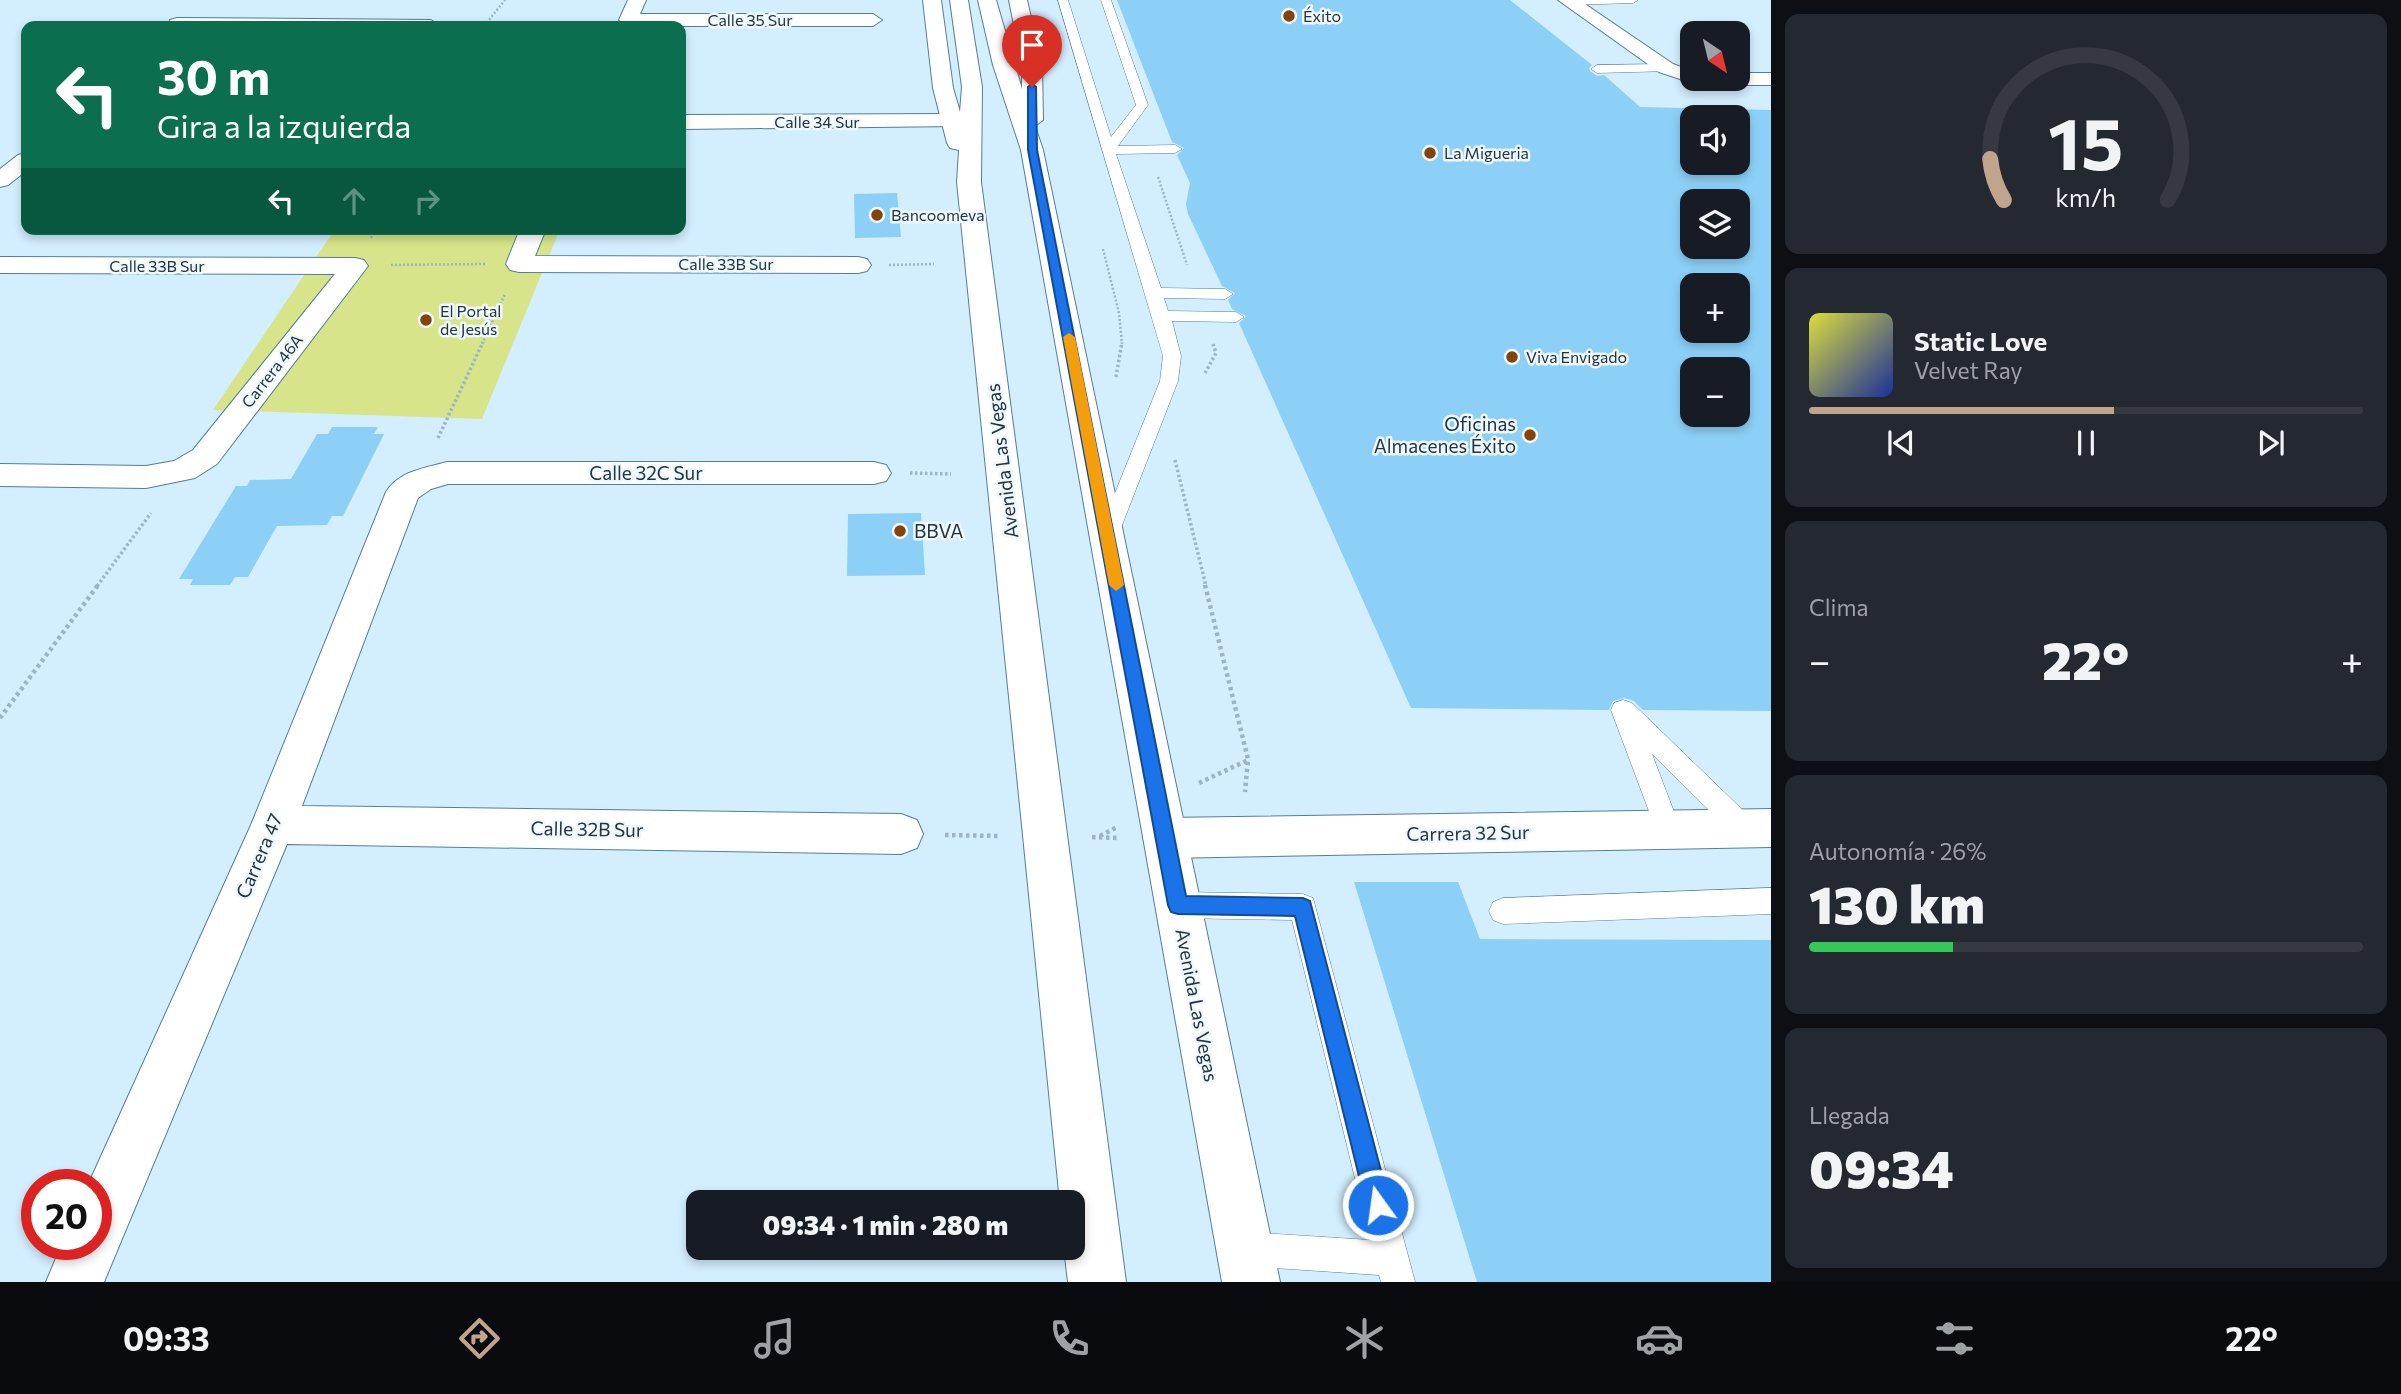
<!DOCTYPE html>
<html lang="es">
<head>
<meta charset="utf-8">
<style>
  body { margin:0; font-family:Commissioner,sans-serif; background:#242831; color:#f1f3f6; height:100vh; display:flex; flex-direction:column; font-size:26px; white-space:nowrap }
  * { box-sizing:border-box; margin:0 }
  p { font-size:23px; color:#9ea1a6 }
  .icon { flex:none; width:38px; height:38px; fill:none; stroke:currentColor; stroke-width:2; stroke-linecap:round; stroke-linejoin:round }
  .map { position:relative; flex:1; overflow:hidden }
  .panel { display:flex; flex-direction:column; gap:14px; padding:14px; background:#0d0f14; width:630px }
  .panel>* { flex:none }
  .guide { position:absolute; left:21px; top:21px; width:665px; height:214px; border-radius:14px; box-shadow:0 4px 10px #0003; background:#0b6e4f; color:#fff; overflow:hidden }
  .needle { width:46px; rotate:145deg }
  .buttons { position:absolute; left:1680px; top:21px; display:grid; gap:14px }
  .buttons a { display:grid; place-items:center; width:70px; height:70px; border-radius:14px; background:#171b24; box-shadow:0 4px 10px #0003; font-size:35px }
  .speed { position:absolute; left:21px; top:1169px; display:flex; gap:14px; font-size:35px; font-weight:700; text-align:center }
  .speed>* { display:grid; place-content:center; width:91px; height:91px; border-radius:50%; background:#171b24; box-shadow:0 4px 10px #0003; line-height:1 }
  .speed .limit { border:10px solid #d22; background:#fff; color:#111 }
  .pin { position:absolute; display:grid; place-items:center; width:60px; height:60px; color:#fff; margin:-72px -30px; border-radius:50% 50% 50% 0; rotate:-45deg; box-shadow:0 0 7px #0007 }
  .pin .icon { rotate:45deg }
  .me { position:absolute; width:77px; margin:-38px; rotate:346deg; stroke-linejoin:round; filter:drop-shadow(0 0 5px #0008) }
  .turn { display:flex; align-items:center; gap:24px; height:147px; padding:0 21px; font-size:32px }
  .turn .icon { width:91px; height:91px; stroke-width:2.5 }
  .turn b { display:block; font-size:49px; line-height:60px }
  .lanes { display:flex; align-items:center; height:66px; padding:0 21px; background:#0003; justify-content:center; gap:35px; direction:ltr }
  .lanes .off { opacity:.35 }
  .big { font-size:52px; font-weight:800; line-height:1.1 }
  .panel .card { flex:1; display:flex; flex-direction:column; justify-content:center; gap:10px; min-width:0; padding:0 24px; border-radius:14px; background:#242831 }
  .panel .dial { align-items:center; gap:0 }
  .dial svg { height:182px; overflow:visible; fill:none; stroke:#363941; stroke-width:7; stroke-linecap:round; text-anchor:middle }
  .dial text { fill:#f1f3f6; stroke:none }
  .song { display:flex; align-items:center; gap:21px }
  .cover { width:84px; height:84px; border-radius:10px; background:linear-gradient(135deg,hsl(60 70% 55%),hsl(230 70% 35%)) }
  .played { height:7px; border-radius:4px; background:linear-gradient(90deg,#c0a48b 55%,#363941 55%) }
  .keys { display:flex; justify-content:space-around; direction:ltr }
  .heat { display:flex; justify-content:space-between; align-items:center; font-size:38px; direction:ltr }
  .charge { height:10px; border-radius:5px; background:linear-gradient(90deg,#34c759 26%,#363941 0) }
  .trip { position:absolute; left:686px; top:1190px; width:399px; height:70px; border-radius:14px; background:#171b24; box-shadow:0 4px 10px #0003; font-weight:800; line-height:70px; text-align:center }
  .menu { display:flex; height:112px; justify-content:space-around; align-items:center; background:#090b0e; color:#9ea1a6 }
  .menu .icon { width:49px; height:49px }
  .menu .on { color:#c0a48b }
  .menu b { font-size:32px; color:#f1f3f6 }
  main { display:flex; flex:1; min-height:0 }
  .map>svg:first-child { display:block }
</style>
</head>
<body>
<main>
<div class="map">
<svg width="1771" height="1282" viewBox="0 0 1771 1282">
  <rect width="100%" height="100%" fill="#d3eefe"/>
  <!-- green -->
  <path fill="#d8e48a" d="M335 229H560L482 419 213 410Z"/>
  <!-- building -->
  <path fill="#8cd0f7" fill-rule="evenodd" d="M1117 0H1510L1592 65 1589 68 1590 71 1597 76 1604 75 1640 107 1771 110V711L1643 710 1634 701 1624 698 1613 701 1609 710 1411 708 1239 323 1246 316 1232 309 1228 300 1235 293 1222 286 1188 214 1186 204 1190 183 1177 155 1184 148 1172 142ZM1692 117H1738V163H1692ZM1692 201H1738V247H1692ZM1692 285H1738V331H1692ZM1692 369H1738V415H1692Z
    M897 193 901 237 855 238 854 194Z
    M332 427H378L374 434H384L343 516H332L327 525 277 526 248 577H235L230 585H190L193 579H179L236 486H247L250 480 291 479 317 434H328Z
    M921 513 925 575 847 576 848 514Z
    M1354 882H1458L1480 939 1771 940V1282H1477Z"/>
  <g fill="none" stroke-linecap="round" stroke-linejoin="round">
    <defs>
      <path id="service" d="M1058 0H1068L1111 137 1136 105 1101 0H1111L1148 105 1118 146 1175 145 1182 149 1175 153 1116 154 1161 288 1225 289 1233 294 1225 299 1164 298 1168 311 1236 312 1244 317 1236 322 1172 321 1181 356 1178 381 1117 538 1114 543 1107 545 1100 543 1097 538 1160 381 1163 356Z
        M1565 0H1638L1633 3 1569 5 1565 4Z
        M1666 64 1670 65V71L1597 73 1591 69 1597 65Z
        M1623 700 1632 703 1753 820 1757 828 1753 836 1744 839 1735 836 1652 754 1681 830 1677 838 1668 841 1659 838 1611 710 1614 703Z
        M1771 888V914L1503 924 1493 920 1489 911 1493 902 1503 898Z
        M1178 892 1303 894 1313 898 1415 1282H1381L1379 1275 1245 1266 1233 1261 1228 1249 1233 1237 1245 1232 1370 1240 1292 920 1178 918 1168 914 1164 905 1168 896Z"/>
      <path id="minor" d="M628 0H646L640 14H873L882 20 873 26H628L619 20Z
        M1558 0H1579L1673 64 1692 71V79H1738V73H1771V85H1698L1659 72Z
        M177 18 431 20 440 26H169L170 20Z
        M952 114 960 116 963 121 960 126 681 129V115Z
        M26 153V171L8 185 0 187V169L18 155Z
        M520 229H546L535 256 858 257 867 259 871 265 867 271 858 273 519 272 510 270 506 264Z
        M0 257 355 258 364 260 368 266 217 464 195 478 146 488 0 486V464L146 466 174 461 193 450 335 274 0 273Z
        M447 462H874L886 465 891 473 886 481 874 484H448L431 489 418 498 302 806 901 814 917 820 923 834 917 848 901 854 287 844 104 1282H46L62 1244H96V1185H88L251 825 386 492C399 471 425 468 447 462Z
        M1771 809V847L1165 858 1149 852 1143 838 1149 824 1165 818Z"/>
      <path id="primary" d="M923 0H941L953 88 960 112 962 87 950 0H968L982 87 981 182 1126 1282H1068L1064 1248H1073V1202H1060L957 182 959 150 950 148 947 143 933 88Z
        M978 0H996L1022 89V66L1009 0H1027L1042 66 1043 120 1035 126 1043 150 1280 1282H1222L1021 150 993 65Z"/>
    </defs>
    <!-- service casing -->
    <use href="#service" stroke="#547e97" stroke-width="1"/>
    <!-- minor casing -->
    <use href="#minor" stroke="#547e97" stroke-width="2"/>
    <!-- primary casing -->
    <use href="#primary" stroke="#547e97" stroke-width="2"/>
    <!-- path-far2 -->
    <path stroke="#9db5c3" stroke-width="2.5" stroke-dasharray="2 2" stroke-linecap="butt" d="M484 26 505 0
      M1158 177 1187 265
      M371 238 376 229
      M1103 249 1119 313 1122 344
      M391 265 487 264
      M889 265 934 264
      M482 344 505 294"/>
    <!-- path-far1 -->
    <path stroke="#9db5c3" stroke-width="3.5" stroke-dasharray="2.5 2.5" stroke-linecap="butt" d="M1205 373 1216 353 1213 344
      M1116 377 1122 342
      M438 438 483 342
      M1175 460 1206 586
      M910 473 951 474
      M97 586 151 513"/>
    <!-- path -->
    <path stroke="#9db5c3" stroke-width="4.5" stroke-dasharray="3.5 3.5" stroke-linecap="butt" d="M1205 585 1248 759 1245 792
      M0 718 98 585
      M1199 783 1248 760
      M945 835 1000 836
      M1100 836 1117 827
      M1092 837 1119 838"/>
    <!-- service -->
    <use href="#service" fill="#fff" fill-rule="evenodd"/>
    <!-- minor -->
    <use href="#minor" fill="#fff" fill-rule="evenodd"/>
    <!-- primary -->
    <use href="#primary" fill="#fff" fill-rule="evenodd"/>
  </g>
  <!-- route -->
  <path fill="#1a73e8" stroke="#114b97" stroke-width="2" d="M1032 84 1036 87 1037 150 1186 896 1303 898 1310 901 1390 1205 1386 1213 1378 1216 1370 1213 1366 1205 1295 916 1178 914 1171 912 1168 905 1028 150V87Z"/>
  <!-- slow -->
  <path fill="#f59e0b" d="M1069 333 1075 337 1124 585 1116 591 1109 585 1063 337Z"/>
  <!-- markers -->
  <g fill="#834309" stroke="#eff8fd" stroke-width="2.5">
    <circle cx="1289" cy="16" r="7"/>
    <circle cx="1430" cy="153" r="7"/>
    <circle cx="877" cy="215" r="7"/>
    <circle cx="426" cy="320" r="7"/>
    <circle cx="1512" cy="357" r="7"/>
    <circle cx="1530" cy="435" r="7"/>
    <circle cx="900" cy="531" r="7"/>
  </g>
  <g text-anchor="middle" stroke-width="5" stroke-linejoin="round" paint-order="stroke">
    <!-- far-poi labels -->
    <g font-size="16" fill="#233540" stroke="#eff8fd" text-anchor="start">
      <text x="1303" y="22">Éxito</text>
      <text x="1444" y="159">La Migueria</text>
      <text x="891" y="221">Bancoomeva</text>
      <text x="440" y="317">El Portal<tspan x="440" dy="18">de Jesús</tspan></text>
      <text x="1526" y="363">Viva Envigado</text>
    </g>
    <!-- far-street labels -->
    <g font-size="16" fill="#233540" stroke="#eff8fd">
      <text x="750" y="26">Calle 35 Sur</text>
      <text x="817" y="128">Calle 34 Sur</text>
      <text x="726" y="270">Calle 33B Sur</text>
      <text x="157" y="272">Calle 33B Sur</text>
      <text transform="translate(272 371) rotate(-52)" y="6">Carrera 46A</text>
    </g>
    <!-- poi labels -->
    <g font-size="19" fill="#233540" stroke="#eff8fd" text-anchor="end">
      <text x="1516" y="431">Oficinas<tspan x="1516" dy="22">Almacenes Éxito</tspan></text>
      <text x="914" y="538" text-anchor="start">BBVA</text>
    </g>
    <!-- street labels -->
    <g font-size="19" fill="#233540" stroke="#eff8fd">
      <text transform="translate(1002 461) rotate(-97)" y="7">Avenida Las Vegas</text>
      <text x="646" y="480">Calle 32C Sur</text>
      <text transform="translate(587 829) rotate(1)" y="7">Calle 32B Sur</text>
      <text transform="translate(1468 833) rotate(-1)" y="7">Carrera 32 Sur</text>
      <text transform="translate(259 856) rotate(-67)" y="7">Carrera 47</text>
      <text transform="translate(1197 1005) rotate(79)" y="7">Avenida Las Vegas</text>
    </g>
  </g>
</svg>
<div class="buttons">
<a><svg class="needle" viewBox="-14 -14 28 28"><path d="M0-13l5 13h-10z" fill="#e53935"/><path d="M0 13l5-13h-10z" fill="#9ea1a6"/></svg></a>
<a><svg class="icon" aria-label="sound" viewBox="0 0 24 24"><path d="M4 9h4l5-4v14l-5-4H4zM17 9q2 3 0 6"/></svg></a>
<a><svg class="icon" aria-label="layers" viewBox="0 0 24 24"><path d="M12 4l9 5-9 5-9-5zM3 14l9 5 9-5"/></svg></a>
<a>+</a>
<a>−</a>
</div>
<div class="speed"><div class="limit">20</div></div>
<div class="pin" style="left:1032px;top:87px;background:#d93025"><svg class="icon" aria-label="arrive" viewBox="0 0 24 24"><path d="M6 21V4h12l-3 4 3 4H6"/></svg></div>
<svg class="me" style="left:1378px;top:1205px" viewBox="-20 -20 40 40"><circle r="17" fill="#1a73e8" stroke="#fff" stroke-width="3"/><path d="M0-11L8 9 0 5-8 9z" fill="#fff"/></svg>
<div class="trip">09:34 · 1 min · 280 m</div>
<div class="guide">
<div class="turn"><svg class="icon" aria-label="left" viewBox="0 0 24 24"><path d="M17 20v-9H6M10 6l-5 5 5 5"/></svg><div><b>30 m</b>Gira a la izquierda</div></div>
<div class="lanes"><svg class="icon" aria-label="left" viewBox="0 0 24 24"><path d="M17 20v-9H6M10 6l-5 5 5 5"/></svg><svg class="icon off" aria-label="ahead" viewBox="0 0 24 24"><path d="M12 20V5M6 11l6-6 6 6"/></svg><svg class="icon off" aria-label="right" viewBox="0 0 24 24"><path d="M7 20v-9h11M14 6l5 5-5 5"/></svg></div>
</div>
</div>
<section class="panel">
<div class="card dial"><svg viewBox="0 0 100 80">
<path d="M14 69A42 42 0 1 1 86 69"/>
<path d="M14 69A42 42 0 0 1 8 51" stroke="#c0a48b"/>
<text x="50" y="56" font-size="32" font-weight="700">15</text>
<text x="50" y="72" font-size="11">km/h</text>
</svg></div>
<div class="card">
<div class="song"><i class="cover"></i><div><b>Static Love</b><p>Velvet Ray</p></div></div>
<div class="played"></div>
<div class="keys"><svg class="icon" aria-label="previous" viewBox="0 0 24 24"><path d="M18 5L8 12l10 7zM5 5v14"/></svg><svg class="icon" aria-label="pause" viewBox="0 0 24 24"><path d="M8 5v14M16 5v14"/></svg><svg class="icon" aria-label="next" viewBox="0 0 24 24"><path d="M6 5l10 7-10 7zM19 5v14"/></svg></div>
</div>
<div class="card"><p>Clima</p>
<div class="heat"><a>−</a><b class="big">22°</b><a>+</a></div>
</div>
<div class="card"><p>Autonomía · 26%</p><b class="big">130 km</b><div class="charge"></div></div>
<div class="card"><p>Llegada</p><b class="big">09:34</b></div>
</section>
</main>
<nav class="menu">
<b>09:33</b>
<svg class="icon on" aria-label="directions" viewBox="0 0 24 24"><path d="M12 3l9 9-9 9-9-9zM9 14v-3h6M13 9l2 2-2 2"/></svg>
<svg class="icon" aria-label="music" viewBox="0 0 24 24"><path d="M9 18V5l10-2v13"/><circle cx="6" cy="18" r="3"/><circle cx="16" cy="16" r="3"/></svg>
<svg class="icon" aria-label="phone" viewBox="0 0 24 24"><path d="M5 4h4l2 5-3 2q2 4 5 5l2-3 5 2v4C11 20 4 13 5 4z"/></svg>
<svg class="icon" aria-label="climate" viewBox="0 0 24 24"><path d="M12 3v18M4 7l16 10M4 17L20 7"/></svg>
<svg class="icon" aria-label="car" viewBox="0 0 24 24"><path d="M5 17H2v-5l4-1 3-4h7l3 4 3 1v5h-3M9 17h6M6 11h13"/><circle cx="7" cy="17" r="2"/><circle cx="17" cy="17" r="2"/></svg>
<svg class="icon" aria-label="filters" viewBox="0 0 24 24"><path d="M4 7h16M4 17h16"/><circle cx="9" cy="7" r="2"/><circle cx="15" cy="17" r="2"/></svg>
<b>22°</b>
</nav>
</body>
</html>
